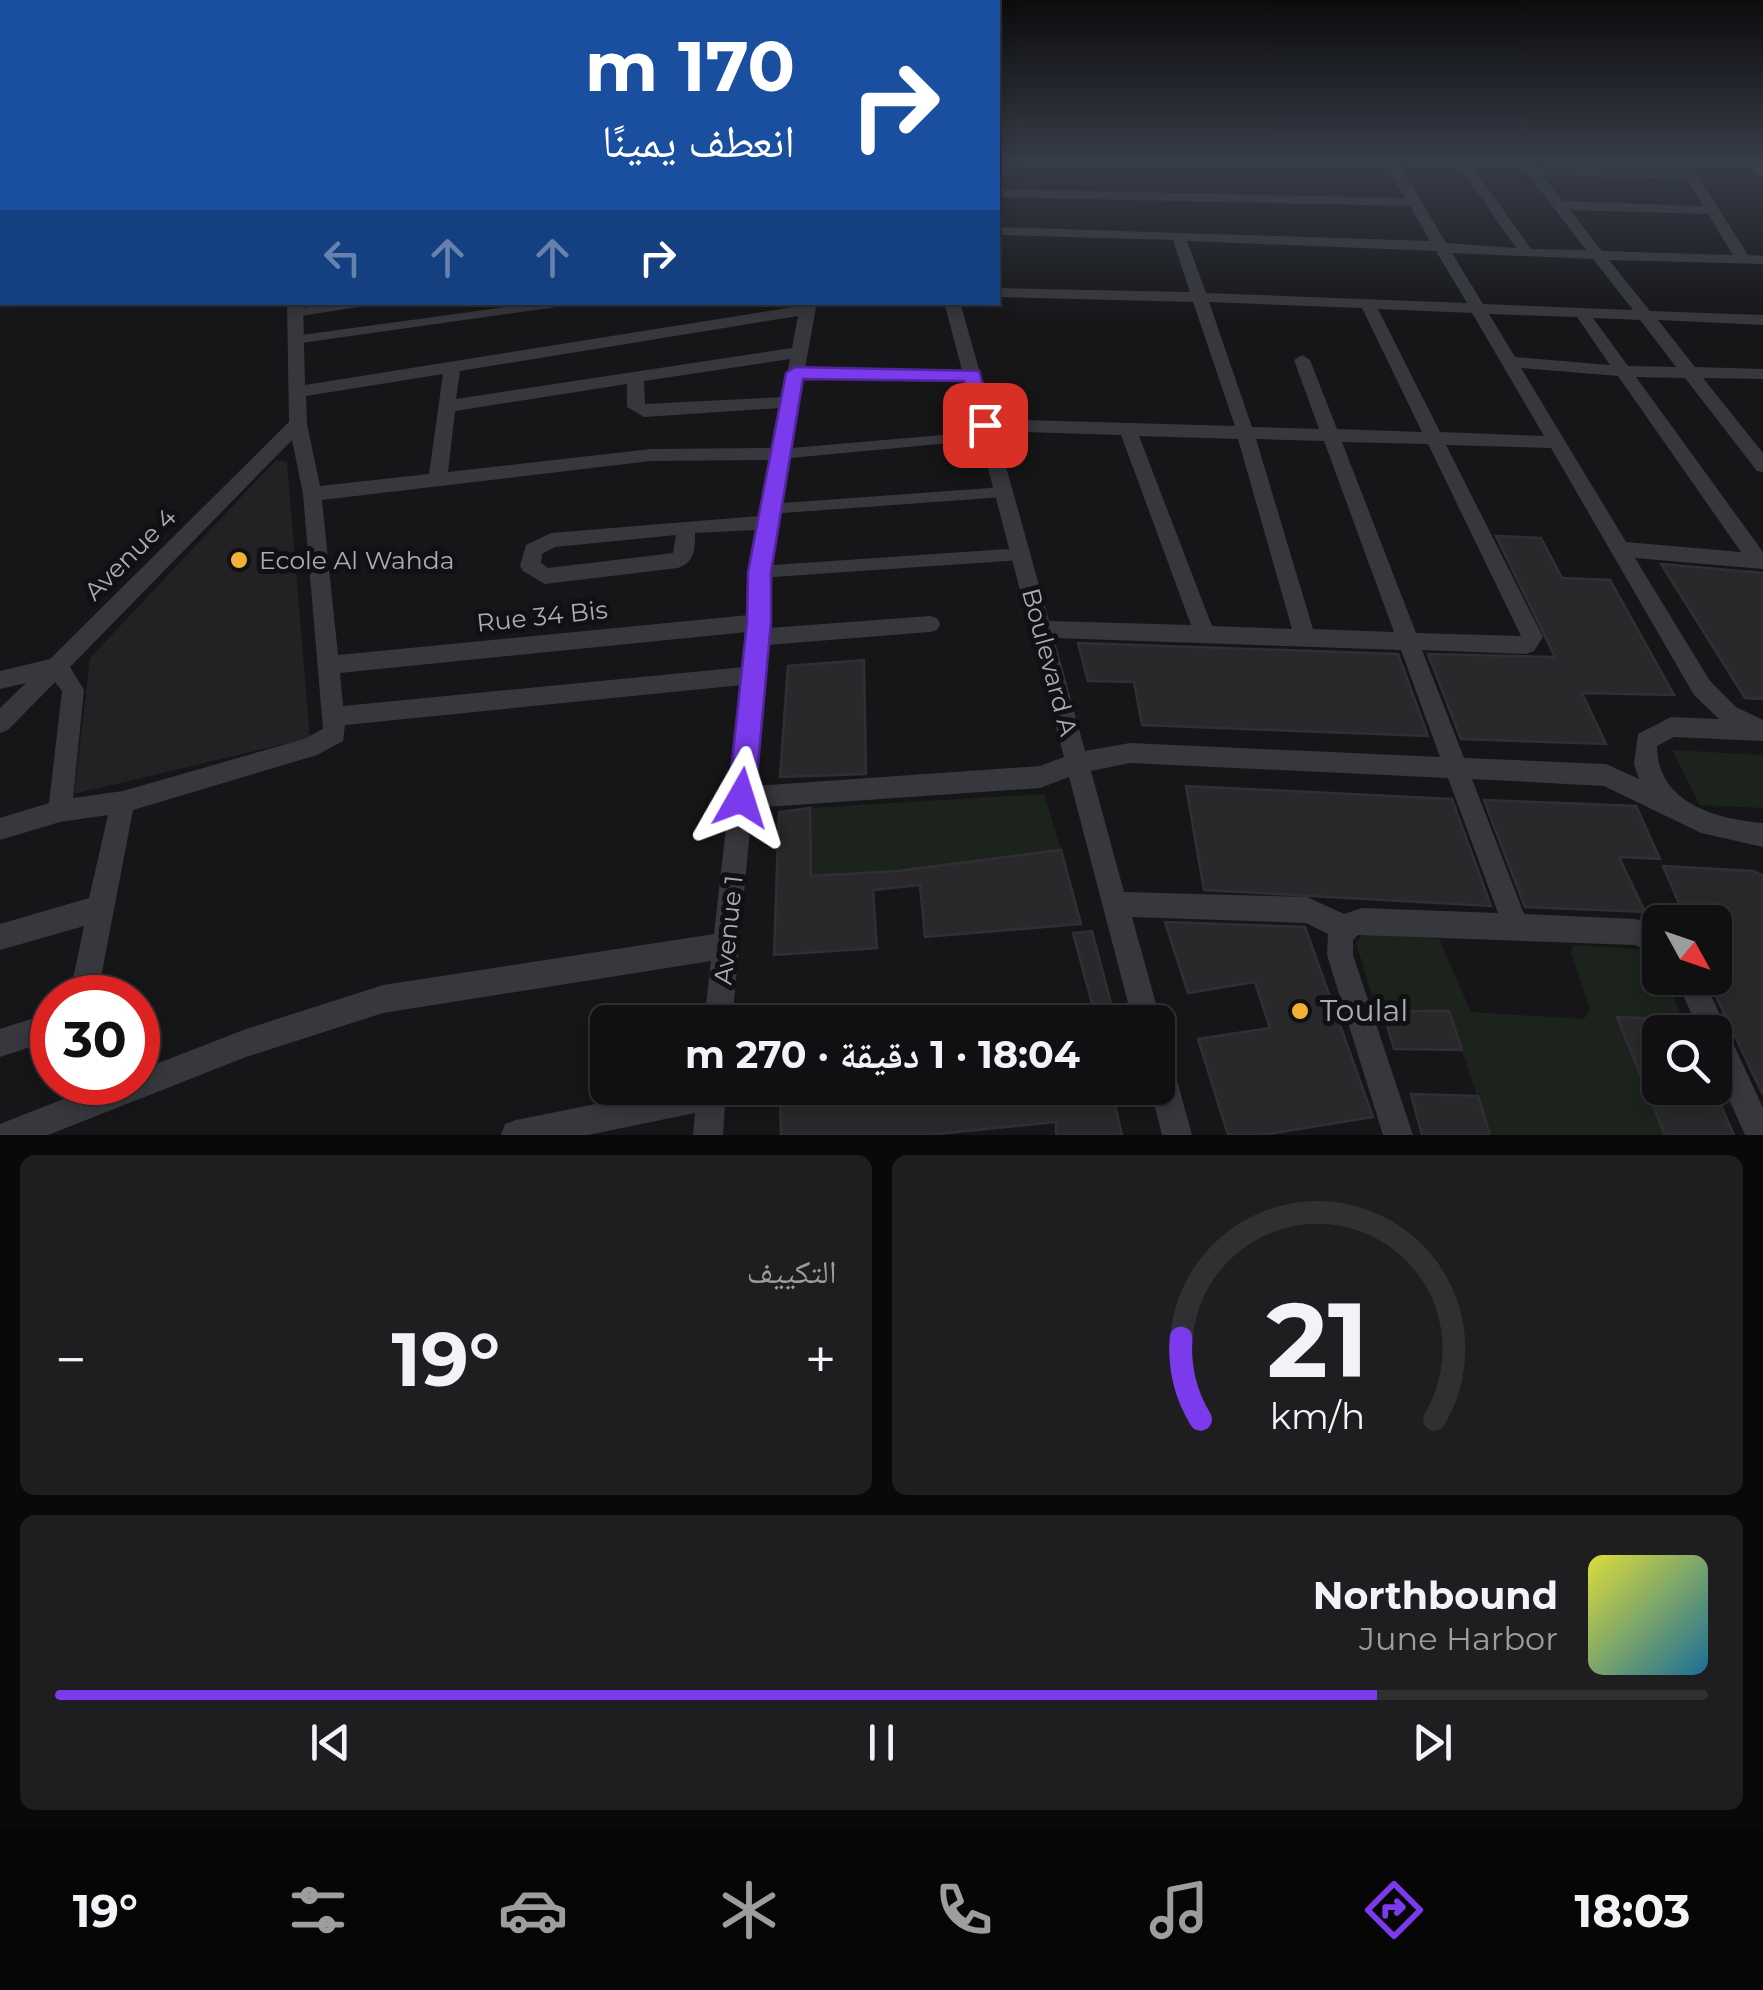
<!DOCTYPE html>
<html lang="ar">
<head>
<meta charset="utf-8">
<style>
  body { margin:0; font-family:Montserrat,"Noto Naskh Arabic",sans-serif; background:#1e1e20; color:#f1f3f6; direction:rtl; height:100vh; display:flex; flex-direction:column; font-size:38px; white-space:nowrap }
  * { box-sizing:border-box; margin:0 }
  p { font-size:32px; color:#9c9d9f }
  .icon { flex:none; width:55px; height:55px; fill:none; stroke:currentColor; stroke-width:2; stroke-linecap:round; stroke-linejoin:round }
  .map { position:relative; height:1135px; overflow:hidden; direction:ltr }
  .details { display:flex; flex-direction:column; gap:20px; padding:20px; background:#09090a; flex:1 }
  .details>* { flex:none }
  .top-card { position:absolute; left:0px; top:0px; width:1000px; height:305px; box-shadow:0 5px 15px #0003,0 0 0 2px #303032; direction:rtl; background:#1a4fa0; color:#fff; overflow:hidden }
  .needle { width:65px; rotate:130deg }
  .controls { position:absolute; left:1642px; top:905px; display:grid; gap:20px }
  .controls a { display:grid; place-items:center; width:90px; height:90px; border-radius:15px; background:#101012; box-shadow:0 5px 15px #0003,0 0 0 2px #303032; font-size:50px }
  .speed { position:absolute; left:30px; top:975px; display:flex; gap:20px; font-size:50px; font-weight:700; text-align:center }
  .speed>* { display:grid; place-content:center; width:130px; height:130px; border-radius:50%; background:#101012; box-shadow:0 5px 15px #0003,0 0 0 2px #303032; line-height:1 }
  .speed .limit { border:15px solid #d22; background:#fff; color:#111 }
  .pin { position:absolute; display:grid; place-items:center; width:85px; height:85px; color:#fff; margin:-42px; border-radius:20px; box-shadow:0 5px 15px #0006 }
  .me { position:absolute; width:110px; margin:-55px; rotate:6deg; stroke-linejoin:round; filter:drop-shadow(0 0 8px #0008) }
  .turn { display:flex; align-items:center; gap:35px; height:210px; padding:0 40px; font-size:45px }
  .turn .icon { width:130px; height:130px; stroke-width:2.5 }
  .turn b { display:block; font-size:70px; line-height:85px }
  .lanes { display:flex; align-items:center; height:95px; padding:0 40px; background:#0003; justify-content:center; gap:50px; direction:ltr }
  .lanes .off { opacity:.35 }
  .big { font-size:75px; font-weight:700; line-height:1.1 }
  .details .tile { flex:1; display:flex; flex-direction:column; justify-content:center; gap:15px; min-width:0; padding:0 35px; border-radius:15px; background:#1e1e20 }
  .details .dial { align-items:center; gap:0 }
  .dial svg { height:260px; overflow:visible; fill:none; stroke:#303032; stroke-width:7; stroke-linecap:round; text-anchor:middle }
  .dial text { fill:#f1f3f6; stroke:none }
  .song { display:flex; align-items:center; gap:30px }
  .cover { width:120px; height:120px; border-radius:15px; background:linear-gradient(135deg,hsl(60 70% 55%),hsl(200 70% 35%)) }
  .played { height:10px; border-radius:5px; background:linear-gradient(90deg,#7c3aed 80%,#303032 80%) }
  .keys { display:flex; justify-content:space-around; direction:ltr }
  .heat { display:flex; justify-content:space-between; align-items:center; font-size:55px; direction:ltr }
  .details .tiles { flex:1; display:grid; gap:20px; grid-template-columns:1fr 1fr }
  .tile:last-child { grid-column:span 2 }
  .trip { position:absolute; left:590px; top:1005px; width:585px; height:100px; border-radius:15px; background:#101012; box-shadow:0 5px 15px #0003,0 0 0 2px #303032; font-weight:700; line-height:100px; text-align:center; direction:rtl }
  .menu { display:flex; height:160px; justify-content:space-around; align-items:center; background:#060607; color:#9c9d9f }
  .menu .icon { width:70px; height:70px }
  .menu .on { color:#7c3aed }
  .menu b { font-size:45px; color:#f1f3f6 }
  .map>svg:first-child { display:block }
</style>
</head>
<body>
<div class="map">
<svg width="1763" height="1135" viewBox="0 0 1763 1135">
  <rect width="100%" height="100%" fill="#161618"/>
  <!-- built -->
  <path fill="#222225" d="M276 460 287 462 310 738 74 794 90 658Z"/>
  <!-- green -->
  <path fill="#1c231d" d="M1672 750 1763 755V808L1700 805Z
    M1044 794 1061 850 918 869 811 876 810 808Z
    M1363 934 1439 939 1471 1012 1584 1019 1590 1009 1571 952 1573 945 1652 950 1660 963V978H1666L1683 1020 1619 1017 1665 1135H1490L1449 1011 1376 1008 1356 943Z"/>
  <!-- building -->
  <path fill="#29292c" stroke="#303034" stroke-width="2.5" d="M1496 536 1541 538 1562 578 1610 580 1674 695 1582 693 1606 744 1461 739 1428 654 1555 657Z
    M1661 564 1763 573V699L1745 698Z
    M1078 643 1398 654 1428 736 1142 725 1134 682 1088 681Z
    M864 660 866 774 780 777 788 666Z
    M1186 786 1452 799 1491 906 1204 890Z
    M1484 800 1636 806 1660 859 1619 857 1645 912 1525 907Z
    M810 808 811 876 898 871 1061 850 1081 924 925 937 920 885 873 890 877 948 774 955 779 812Z
    M1663 866 1753 871 1763 876V1095L1714 992H1718L1715 922H1687Z
    M1165 922 1305 927 1373 1117 1262 1135H1228L1198 1039 1270 1028 1255 982 1188 993Z
    M1092 931 1116 1022H1097L1073 933Z
    M1383 1011H1449L1462 1050 1394 1049Z
    M1617 1017 1660 1019V1088H1713L1734 1135H1665Z
    M780 1088H1111L1122 1135H1056V1122L927 1135H781Z
    M1411 1094 1478 1096 1490 1135H1422Z"/>
  <g fill="none" stroke-linecap="round" stroke-linejoin="round">
    <!-- pedestrian -->
    <path fill="#37383d" fill-rule="evenodd" d="M343 302H376L371 305 295 317 289 313 295 309Z
      M542 302H576L571 305 294 344 288 340 294 336Z
      M988 431 993 433 995 436 993 439 780 459 773 454 780 449Z
      M1004 487 1011 492 1004 497 769 514 762 509 769 504Z
      M1020 548 1027 554 1020 560 760 578 755 576 752 572 755 568 760 566Z"/>
    <!-- minor -->
    <path fill="#37383d" fill-rule="evenodd" d="M1385 162H1398L1446 243 1516 248 1456 162H1469L1531 249 1586 250 1519 162H1532L1536 167 1682 171 1679 162H1689L1748 255 1763 256V264L1609 260 1650 311 1763 315V325L1658 320 1695 367 1763 369V379L1703 378 1763 453V472L1757 471 1685 378 1636 377 1763 552V569L1635 558 1710 681 1736 707 1763 720V741L1674 737 1657 746C1657 803 1716 819 1763 823V847L1701 833 1604 786 1472 779 1524 914 1636 919 1660 929V956L1635 945 1358 935 1353 940V955L1413 1135H1383L1327 955 1328 934 1306 923 1132 917 1161 1022 1158 1030V1022H1133L1069 777 1040 788 752 808 732 1022H704L711 961 383 1013 246 1057 48 1135H0V1124L10 1120 107 1082H138V1071L246 1029 383 985 714 934 742 685 345 725 343 741 317 755 133 810 97 998H69L84 926 0 950V924L89 898 108 815 60 822 0 840V818L49 803 62 691 55 682 8 730 0 733V708L26 683 0 689V671L50 659 289 422 287 302H303L305 385 800 306 801 302H817L805 368 962 370 944 302H960L993 419 1235 426 1193 302 998 297V288L1190 292 1173 240 998 235V227L1430 241 1410 206 998 197V189L1405 198ZM1542 175 1687 179 1703 206 1563 201ZM1570 210 1708 214 1733 255 1602 251ZM1187 241 1436 251 1467 303 1206 293ZM1452 253 1593 259 1633 310 1483 304ZM1209 302 1362 308 1422 432 1337 429 1310 360 1302 355 1294 360 1319 429 1252 427ZM1378 309 1472 313 1544 436 1440 432ZM1489 314 1577 317 1610 365 1515 357ZM798 316 792 348 456 399 460 371ZM1593 318 1640 320 1676 367 1628 366ZM790 359 782 397 645 404 644 381ZM1521 368 1618 376 1741 552 1626 542ZM443 374 429 474 320 486 307 424 306 396ZM803 378 965 381 1064 757 1040 766 754 786 767 645 930 632 937 630 940 624 937 618 930 616 769 628 770 572 777 523ZM627 384V407L644 417 780 408 772 448 651 449 448 472 455 411ZM996 431 1121 435 1191 625 1049 621ZM1139 436 1238 439 1292 629 1212 626ZM1256 439 1324 441 1394 632 1313 629ZM292 440 303 494 323 729 304 739 123 791 73 798 84 690 70 667ZM1342 442 1428 444 1521 636 1416 633ZM1446 445 1551 448 1694 695 1719 719 1671 717 1638 734 1634 764 1639 779 1606 764 1464 758 1422 650 1526 654 1534 651 1543 637ZM770 460 759 516 551 533 526 545 520 566 523 571 545 584 678 568C695 562 695 549 695 533L756 530 750 572 749 615 338 655 322 500 651 461ZM676 535 673 553 548 568 541 563 542 554 555 547ZM747 632 744 667 343 706 340 673ZM1054 638 1401 650 1440 757 1130 743 1085 751ZM1130 763 1448 778 1498 913 1362 908 1344 914 1307 897 1124 892 1091 771Z
      M1675 978H1703L1763 1108V1135H1745L1715 1068V1032H1700Z
      M52 1012V1040L0 1057V1029Z
      M1158 1048 1168 1052 1172 1062 1192 1135H1162L1150 1088H1158Z
      M676 1088H726L723 1135H693L695 1113 588 1135H501L505 1124 516 1120Z"/>
    <!-- secondary -->
    <path fill="#45474d" fill-rule="evenodd" d="M1747 162H1763V177L1756 175Z"/>
  </g>
  <!-- sky -->
  <linearGradient id="sky" x2="0" y2="1"><stop stop-color="#0c0c0d"/><stop offset="0.5" stop-color="#363c48"/><stop offset="1" stop-color="#363c48" stop-opacity="0"/></linearGradient>
  <rect width="1763" height="321" fill="url(#sky)"/>
  <!-- route -->
  <path fill="#7c3aed" stroke="#51269a" stroke-width="2.5" d="M795 367 979 371 995 425 985 431 978 429 964 381 803 379 771 572V622L755 798 751 807 741 811 732 807 728 798 747 622 748 572 786 373Z"/>
  <!-- markers -->
  <g fill="#f2b134" stroke="#111113" stroke-width="4">
    <circle cx="239" cy="560" r="10"/>
    <circle cx="1300" cy="1011" r="10"/>
  </g>
  <g text-anchor="middle" stroke-width="10" stroke-linejoin="round" paint-order="stroke">
    <!-- street labels -->
    <g font-size="25" fill="#a8adb8" stroke="#111113">
      <text transform="translate(130 554) rotate(-45)" y="9">Avenue 4</text>
      <text transform="translate(542 616) rotate(-6)" y="9">Rue 34 Bis</text>
      <text transform="translate(1050 662) rotate(75)" y="9">Boulevard A</text>
      <text transform="translate(728 930) rotate(-84)" y="9">Avenue 1</text>
    </g>
    <!-- poi labels -->
    <g font-size="25" fill="#a8adb8" stroke="#111113" text-anchor="start">
      <text x="259" y="569">Ecole Al Wahda</text>
    </g>
    <!-- near-poi labels -->
    <g font-size="30" fill="#a8adb8" stroke="#111113" text-anchor="start">
      <text x="1320" y="1021">Toulal</text>
    </g>
  </g>
</svg>
<div class="controls">
<a><svg class="needle" viewBox="-14 -14 28 28"><path d="M0-13l5 13h-10z" fill="#e53935"/><path d="M0 13l5-13h-10z" fill="#9c9d9f"/></svg></a>
<a><svg class="icon" aria-label="search" viewBox="0 0 24 24"><circle cx="10" cy="10" r="6"/><path d="M15 15l6 6"/></svg></a>
</div>
<div class="speed"><div class="limit">30</div></div>
<div class="pin" style="left:985px;top:425px;background:#d93025"><svg class="icon" aria-label="arrive" viewBox="0 0 24 24"><path d="M6 21V4h12l-3 4 3 4H6"/></svg></div>
<svg class="me" style="left:741px;top:798px" viewBox="-20 -20 40 40"><path d="M0-17L14 15 0 8-14 15z" fill="#7c3aed" stroke="#fff" stroke-width="4"/></svg>
<div class="trip">18:04 · 1 دقيقة · 270 m</div>
<div class="top-card">
<div class="turn"><svg class="icon" aria-label="right" viewBox="0 0 24 24"><path d="M7 20v-9h11M14 6l5 5-5 5"/></svg><div><b>170 m</b>انعطف يمينًا</div></div>
<div class="lanes"><svg class="icon off" aria-label="left" viewBox="0 0 24 24"><path d="M17 20v-9H6M10 6l-5 5 5 5"/></svg><svg class="icon off" aria-label="ahead" viewBox="0 0 24 24"><path d="M12 20V5M6 11l6-6 6 6"/></svg><svg class="icon off" aria-label="ahead" viewBox="0 0 24 24"><path d="M12 20V5M6 11l6-6 6 6"/></svg><svg class="icon" aria-label="right" viewBox="0 0 24 24"><path d="M7 20v-9h11M14 6l5 5-5 5"/></svg></div>
</div>
</div>
<section class="details">
<div class="tiles">
<div class="tile dial"><svg viewBox="0 0 100 80">
<path d="M14 69A42 42 0 1 1 86 69"/>
<path d="M14 69A42 42 0 0 1 8 44" stroke="#7c3aed"/>
<text x="50" y="56" font-size="32" font-weight="700">21</text>
<text x="50" y="72" font-size="11">km/h</text>
</svg></div>
<div class="tile"><p>التكييف</p>
<div class="heat"><a>−</a><b class="big">19°</b><a>+</a></div>
</div>
<div class="tile">
<div class="song"><i class="cover"></i><div><b>Northbound</b><p>June Harbor</p></div></div>
<div class="played"></div>
<div class="keys"><svg class="icon" aria-label="previous" viewBox="0 0 24 24"><path d="M18 5L8 12l10 7zM5 5v14"/></svg><svg class="icon" aria-label="pause" viewBox="0 0 24 24"><path d="M8 5v14M16 5v14"/></svg><svg class="icon" aria-label="next" viewBox="0 0 24 24"><path d="M6 5l10 7-10 7zM19 5v14"/></svg></div>
</div>
</div>
</section>
<nav class="menu">
<b>18:03</b>
<svg class="icon on" aria-label="directions" viewBox="0 0 24 24"><path d="M12 3l9 9-9 9-9-9zM9 14v-3h6M13 9l2 2-2 2"/></svg>
<svg class="icon" aria-label="music" viewBox="0 0 24 24"><path d="M9 18V5l10-2v13"/><circle cx="6" cy="18" r="3"/><circle cx="16" cy="16" r="3"/></svg>
<svg class="icon" aria-label="phone" viewBox="0 0 24 24"><path d="M5 4h4l2 5-3 2q2 4 5 5l2-3 5 2v4C11 20 4 13 5 4z"/></svg>
<svg class="icon" aria-label="climate" viewBox="0 0 24 24"><path d="M12 3v18M4 7l16 10M4 17L20 7"/></svg>
<svg class="icon" aria-label="car" viewBox="0 0 24 24"><path d="M5 17H2v-5l4-1 3-4h7l3 4 3 1v5h-3M9 17h6M6 11h13"/><circle cx="7" cy="17" r="2"/><circle cx="17" cy="17" r="2"/></svg>
<svg class="icon" aria-label="filters" viewBox="0 0 24 24"><path d="M4 7h16M4 17h16"/><circle cx="9" cy="7" r="2"/><circle cx="15" cy="17" r="2"/></svg>
<b>19°</b>
</nav>
</body>
</html>
